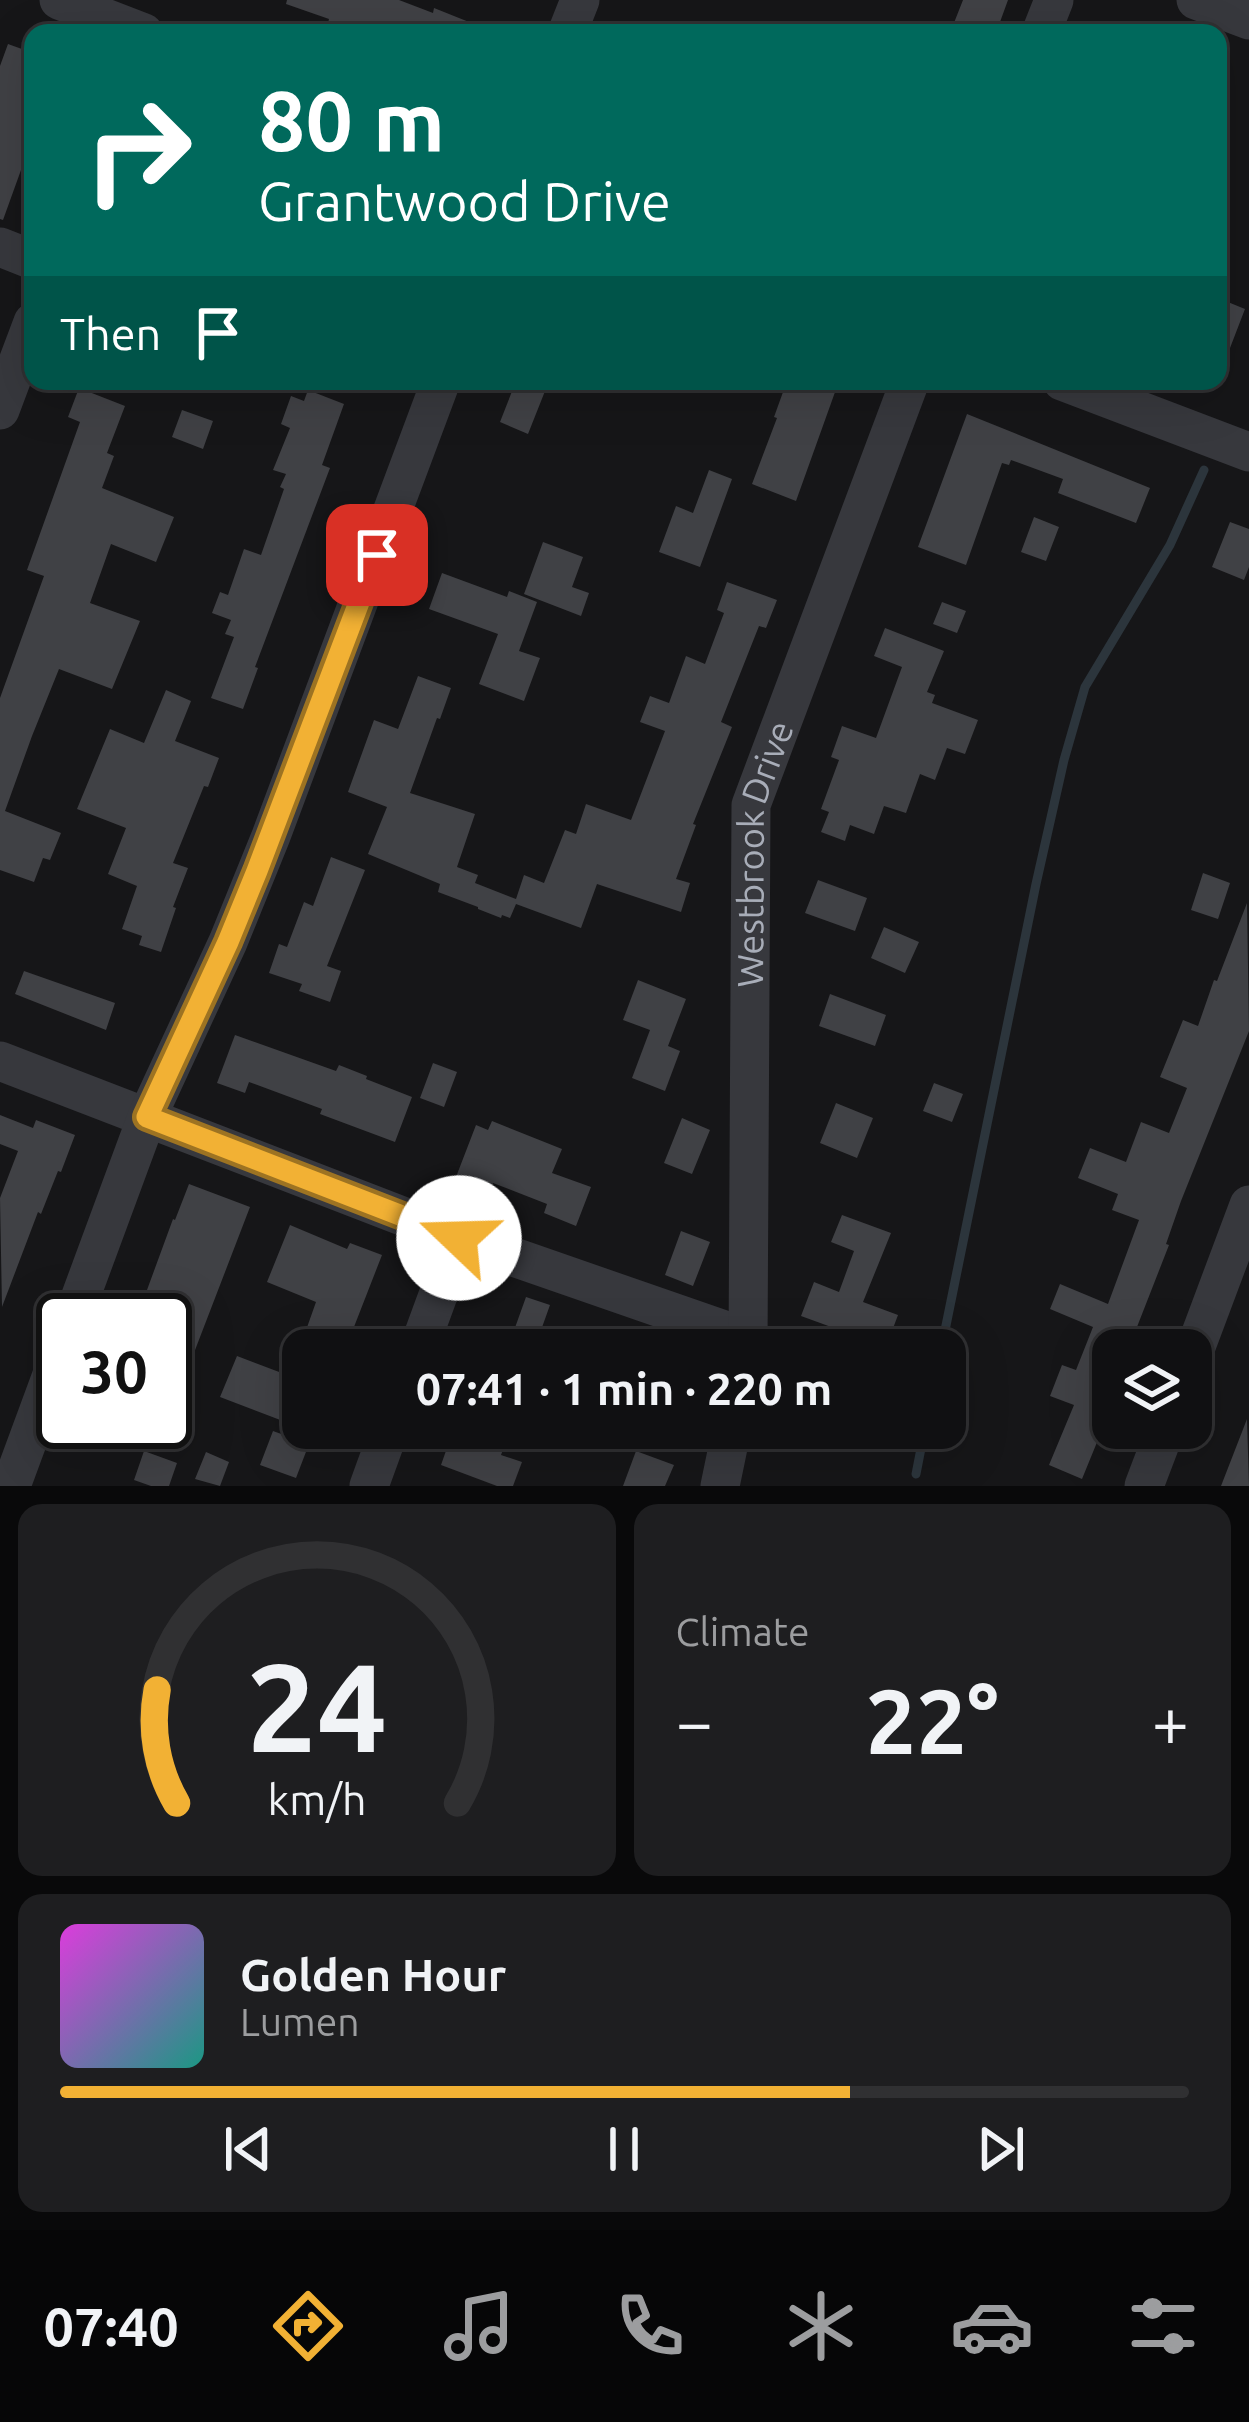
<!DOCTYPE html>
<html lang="en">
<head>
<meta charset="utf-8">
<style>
  body { margin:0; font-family:Ubuntu,sans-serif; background:#1e1e20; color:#f1f3f6; height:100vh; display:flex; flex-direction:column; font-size:45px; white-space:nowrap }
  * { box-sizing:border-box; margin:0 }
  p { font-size:39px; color:#9c9d9f }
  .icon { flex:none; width:66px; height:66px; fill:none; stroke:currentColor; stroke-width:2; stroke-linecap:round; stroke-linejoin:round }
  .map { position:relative; height:1486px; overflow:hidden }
  .panel { display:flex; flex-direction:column; gap:18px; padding:18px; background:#09090a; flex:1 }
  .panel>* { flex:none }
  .guide { position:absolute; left:24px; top:24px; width:1203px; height:366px; border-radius:24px; box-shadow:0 12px 48px #0002,0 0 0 3px #303032; background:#00695c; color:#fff; overflow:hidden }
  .buttons { position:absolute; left:1092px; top:1329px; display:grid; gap:24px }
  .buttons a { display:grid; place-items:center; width:120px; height:120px; border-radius:24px; background:#101012; box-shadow:0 12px 48px #0002,0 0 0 3px #303032; font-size:60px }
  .speed { position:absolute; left:36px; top:1293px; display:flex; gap:24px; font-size:60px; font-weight:700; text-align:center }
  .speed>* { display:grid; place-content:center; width:156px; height:156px; border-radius:50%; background:#101012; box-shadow:0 12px 48px #0002,0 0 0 3px #303032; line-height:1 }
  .speed .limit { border:6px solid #111; border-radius:18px; background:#fff; color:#111 }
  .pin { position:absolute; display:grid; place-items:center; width:102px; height:102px; color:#fff; margin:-51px; border-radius:24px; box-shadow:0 6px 18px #0006 }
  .me { position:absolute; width:132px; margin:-66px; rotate:291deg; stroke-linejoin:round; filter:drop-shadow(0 0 9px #0008) }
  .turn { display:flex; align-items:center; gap:42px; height:252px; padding:0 36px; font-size:54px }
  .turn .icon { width:156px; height:156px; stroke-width:2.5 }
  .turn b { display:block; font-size:84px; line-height:102px }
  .then { display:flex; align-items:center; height:114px; padding:0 36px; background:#0003; gap:24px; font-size:45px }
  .big { font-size:90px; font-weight:700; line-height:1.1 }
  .panel .widget { flex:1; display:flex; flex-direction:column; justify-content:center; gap:18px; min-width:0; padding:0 42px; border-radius:24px; background:#1e1e20 }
  .panel .dial { align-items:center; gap:0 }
  .dial svg { height:312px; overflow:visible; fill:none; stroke:#303032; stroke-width:7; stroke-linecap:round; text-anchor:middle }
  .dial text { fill:#f1f3f6; stroke:none }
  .song { display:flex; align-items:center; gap:36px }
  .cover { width:144px; height:144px; border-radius:18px; background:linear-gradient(135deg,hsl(300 70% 55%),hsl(170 70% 35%)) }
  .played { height:12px; border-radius:6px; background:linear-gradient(90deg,#f2b134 70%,#303032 70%) }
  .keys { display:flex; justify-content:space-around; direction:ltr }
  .heat { display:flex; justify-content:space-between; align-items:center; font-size:66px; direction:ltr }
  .panel .tiles { flex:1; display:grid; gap:18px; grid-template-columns:1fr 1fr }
  .widget:last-child { grid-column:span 2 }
  .trip { position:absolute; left:282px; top:1329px; width:684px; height:120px; border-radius:24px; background:#101012; box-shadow:0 12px 48px #0002,0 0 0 3px #303032; font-weight:700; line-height:120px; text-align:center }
  .dock { display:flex; height:192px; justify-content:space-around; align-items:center; background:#060607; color:#9c9d9f }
  .dock .icon { width:84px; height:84px }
  .dock .active { color:#f2b134 }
  .dock b { font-size:54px; color:#f1f3f6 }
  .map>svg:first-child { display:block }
</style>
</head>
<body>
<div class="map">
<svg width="1249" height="1486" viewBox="0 0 1249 1486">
  <rect width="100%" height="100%" fill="#161618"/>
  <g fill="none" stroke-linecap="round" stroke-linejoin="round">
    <!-- stream -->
    <path stroke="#2c353c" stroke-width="9" d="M941 1350 1036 884 1064 760 1085 687 1170 545 1204 470
      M916 1474 925 1428"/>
  </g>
  <!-- building -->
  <path fill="#404145" d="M287 0H399L433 13 434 8 494 32 354 33 328 23 329 19 286 4Z
    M963 0H1008L996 33H950Z
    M8 44 33 53V108L21 142 30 145 3 220 0 219V66Z
    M1218 298 1245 309 1220 374H1218Z
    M516 381H549L528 434 500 422Z
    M787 381H839L796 501 752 484 777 418 774 417Z
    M79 388 125 406 107 453 114 456 102 488 174 517 156 562 111 544 90 603 140 621 112 689 59 669 32 736 5 811 61 833 50 860 43 858 34 882 0 870V698L44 576 27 570 80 422 68 417Z
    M308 390 344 404 322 465 330 468 255 667 258 668 243 709 211 698 234 637 225 634 231 620 212 613 220 592 228 595 244 549 261 555 284 489 280 487 286 474 273 470 290 428 281 424 291 396 304 401Z
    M182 410 213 421 203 449 172 437Z
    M967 414 1150 488 1136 523 1058 493 1063 479 1011 460 1009 465 1002 463 966 565 918 547Z
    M709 470 732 479 700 567 659 552 676 506 693 513Z
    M1034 517 1059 527 1046 561 1021 552Z
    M1230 522 1249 529V567L1244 580 1212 567Z
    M543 542 583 557 572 587 589 593 581 616 524 594Z
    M442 573 507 597 509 591 537 602 519 651 540 658 524 701 479 684 498 634 429 609Z
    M727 582 777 600 766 628 759 626 721 722 732 727 693 824 696 825 676 879 690 883 681 912 597 884 581 928 516 904 510 918 502 915 501 918 478 909V907L438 892 440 884 368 854 387 807 348 792 374 720 398 729 418 676 451 688 440 719 437 718 410 793 475 814 457 867 478 875 475 883 516 899 524 875 544 883 565 830 576 834 586 804 631 820 665 731 640 722 650 696 669 703 686 656 705 664 724 613 717 610Z
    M942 602 966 611 957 633 933 624Z
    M885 628 944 651 927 692 935 695 932 703 978 720 965 754 947 748 935 780 920 774 906 813 884 806 874 834 850 825 845 841 821 832 829 812 821 809 839 760 831 757 842 726 876 738 902 667 874 656Z
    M166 690 191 701 175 741 219 758 208 787 204 786 173 863 188 868 173 907 176 908 161 952 139 945 142 936 122 929 137 886 108 874 126 828 77 809 110 729 144 743Z
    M331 857 365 870 327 966 341 971 330 1002 299 991 302 984 269 973 279 944 287 947 304 902 313 906Z
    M1203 873 1230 883 1218 919 1191 910Z
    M818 880 867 898 855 931 805 913Z
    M1247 903 1249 1031 1181 1201 1166 1244 1169 1245 1128 1350H1113V1393L1099 1429 1102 1430 1082 1479 1049 1465 1074 1405 1050 1396 1062 1365 1076 1370 1093 1327 1050 1309 1060 1284 1108 1304 1139 1220 1112 1210 1118 1194 1078 1178 1090 1148 1126 1162 1141 1122 1169 1133 1187 1088 1160 1077 1183 1020 1198 1026 1214 980 1217 981Z
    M884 927 919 942 905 973 871 958Z
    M24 971 115 1003 106 1030 15 994Z
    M638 980 686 999 668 1046 680 1051 665 1091 632 1078 650 1030 623 1020Z
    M830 994 886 1015 875 1046 819 1026Z
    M235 1035 336 1071 339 1065 367 1076 366 1079 412 1097 395 1142 320 1114 322 1109 249 1082 245 1093 217 1083Z
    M433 1063 457 1072 444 1107 420 1098Z
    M934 1083 963 1094 952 1122 923 1111Z
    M836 1103 873 1118 857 1158 820 1143Z
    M0 1115 33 1128 36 1120 75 1135 61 1172 58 1171 41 1214 38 1212 2 1307 0 1198 18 1151 0 1144Z
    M682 1118 710 1130 692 1174 664 1163Z
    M492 1121 562 1149 552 1173 591 1187 576 1226 544 1213 547 1204 493 1183 490 1190 456 1177 476 1125 488 1130Z
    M189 1184 250 1207 167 1423 165 1320H136L173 1219 175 1220Z
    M842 1215 891 1233 863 1302 898 1315 886 1347 801 1316 814 1282 839 1292 854 1251 831 1242Z
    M290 1225 347 1249 350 1243 382 1255 345 1350H299L316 1302 267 1282Z
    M681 1231 710 1242 693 1286 665 1275Z
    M526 1297 550 1305 540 1333 579 1350H507Z
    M237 1356 303 1381V1407L296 1426 220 1397Z
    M1247 1419 1249 1486H1221Z
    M454 1428H511L501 1455 522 1462 513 1486H497L441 1465Z
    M273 1431 309 1444 296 1478 260 1465Z
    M144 1451 177 1463 169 1486H151L134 1480Z
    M636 1451 674 1465 665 1486H623Z
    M206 1452 229 1462 220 1486 195 1479Z"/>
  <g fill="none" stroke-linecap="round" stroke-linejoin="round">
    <!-- minor -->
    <g stroke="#37383d" stroke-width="39">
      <path d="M59 0 144 33"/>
      <path d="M1196 0 1249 20"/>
      <path d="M567 33 580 0"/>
      <path d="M1041 33 1054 0"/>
      <path d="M0 247 33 260"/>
      <path d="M1062 381 1249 452"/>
      <path d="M0 410 33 322"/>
      <path d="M0 1061 459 1238 750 1339"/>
      <path d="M72 1320 147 1117 228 942 271 836 441 381"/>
      <path d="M418 1350 459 1238"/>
      <path id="s1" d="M748 1350 751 805 910 381"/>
      <path d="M1191 1360 1249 1205"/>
      <path d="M11 1486 63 1345"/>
      <path d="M369 1486 390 1428"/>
      <path d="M720 1486 732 1428"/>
      <path d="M1144 1486 1166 1428"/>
    </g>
  </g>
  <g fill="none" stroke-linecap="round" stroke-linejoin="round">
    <defs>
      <path id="route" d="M377 555 257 871 228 942 147 1117 459 1238"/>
    </defs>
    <!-- route casing -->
    <use href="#route" stroke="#9d7322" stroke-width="30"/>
    <!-- route -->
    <use href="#route" stroke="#f2b134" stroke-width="21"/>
  </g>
  <g text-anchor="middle" stroke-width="12" stroke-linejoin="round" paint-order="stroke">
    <!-- street labels -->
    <g font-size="36" fill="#a8adb8" stroke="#111113">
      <text dy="13" stroke="none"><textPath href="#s1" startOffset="498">Westbrook Drive</textPath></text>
    </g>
  </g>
</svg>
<div class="buttons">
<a><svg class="icon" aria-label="layers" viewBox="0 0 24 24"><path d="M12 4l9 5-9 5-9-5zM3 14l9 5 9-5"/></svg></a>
</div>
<div class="speed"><div class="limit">30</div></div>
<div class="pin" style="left:377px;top:555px;background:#d93025"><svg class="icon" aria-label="arrive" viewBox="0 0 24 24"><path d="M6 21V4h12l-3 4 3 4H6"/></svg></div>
<svg class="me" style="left:459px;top:1238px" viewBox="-20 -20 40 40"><circle r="19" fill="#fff"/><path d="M0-13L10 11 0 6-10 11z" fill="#f2b134"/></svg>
<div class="trip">07:41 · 1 min · 220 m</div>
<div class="guide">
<div class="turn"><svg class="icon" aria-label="right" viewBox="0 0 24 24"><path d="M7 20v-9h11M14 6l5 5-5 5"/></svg><div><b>80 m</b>Grantwood Drive</div></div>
<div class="then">Then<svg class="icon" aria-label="arrive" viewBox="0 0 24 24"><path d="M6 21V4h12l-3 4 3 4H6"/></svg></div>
</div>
</div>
<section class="panel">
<div class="tiles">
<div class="widget dial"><svg viewBox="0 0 100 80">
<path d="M14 69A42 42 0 1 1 86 69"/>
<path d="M14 69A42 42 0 0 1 9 40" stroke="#f2b134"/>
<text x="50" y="56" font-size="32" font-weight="700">24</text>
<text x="50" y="72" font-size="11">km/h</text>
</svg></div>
<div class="widget"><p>Climate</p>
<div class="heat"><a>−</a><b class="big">22°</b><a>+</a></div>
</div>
<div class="widget">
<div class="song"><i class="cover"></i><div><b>Golden Hour</b><p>Lumen</p></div></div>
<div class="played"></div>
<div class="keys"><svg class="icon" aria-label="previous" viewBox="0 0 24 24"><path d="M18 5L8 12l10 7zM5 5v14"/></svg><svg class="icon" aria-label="pause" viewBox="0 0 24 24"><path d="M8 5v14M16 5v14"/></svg><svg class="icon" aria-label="next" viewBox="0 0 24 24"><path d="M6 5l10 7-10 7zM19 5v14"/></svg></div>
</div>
</div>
</section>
<nav class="dock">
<b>07:40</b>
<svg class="icon active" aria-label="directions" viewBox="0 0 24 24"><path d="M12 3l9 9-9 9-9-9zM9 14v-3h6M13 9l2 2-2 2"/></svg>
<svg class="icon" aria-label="music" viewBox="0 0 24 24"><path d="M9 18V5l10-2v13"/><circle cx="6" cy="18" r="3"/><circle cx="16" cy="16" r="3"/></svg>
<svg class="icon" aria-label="phone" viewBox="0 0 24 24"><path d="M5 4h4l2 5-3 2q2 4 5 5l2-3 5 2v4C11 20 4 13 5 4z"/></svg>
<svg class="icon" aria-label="climate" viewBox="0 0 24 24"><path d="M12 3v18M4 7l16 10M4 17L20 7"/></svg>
<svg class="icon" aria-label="car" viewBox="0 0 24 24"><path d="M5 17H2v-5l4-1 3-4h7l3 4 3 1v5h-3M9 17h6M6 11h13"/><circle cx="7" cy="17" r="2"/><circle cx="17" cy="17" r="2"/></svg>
<svg class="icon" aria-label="filters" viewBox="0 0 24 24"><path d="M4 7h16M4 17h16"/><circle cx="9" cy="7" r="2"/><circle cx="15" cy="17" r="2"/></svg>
</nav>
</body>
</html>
